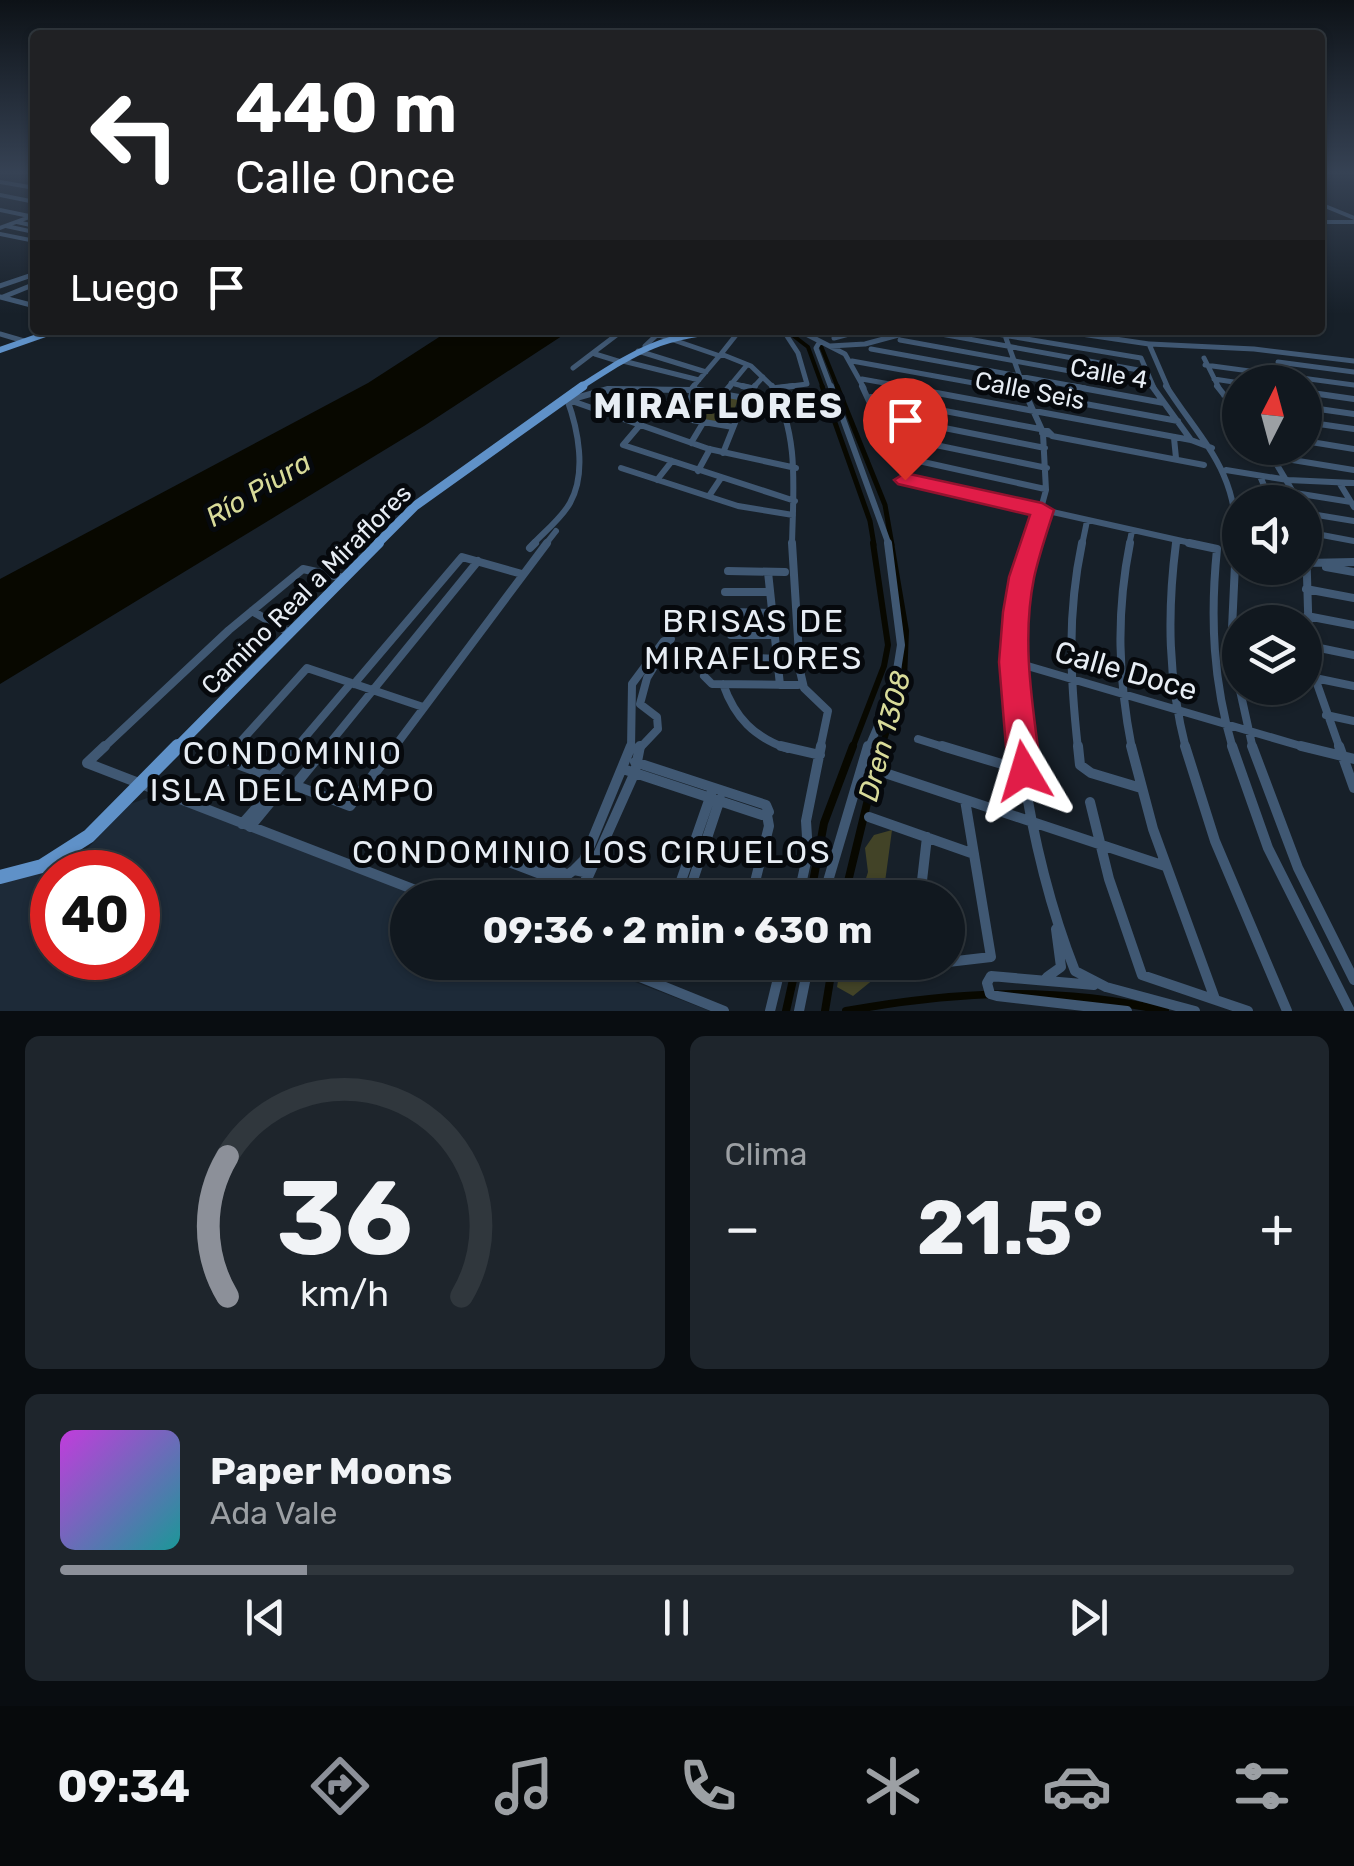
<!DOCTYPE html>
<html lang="es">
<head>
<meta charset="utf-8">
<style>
  body { margin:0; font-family:Rubik,sans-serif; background:#1e252c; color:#f1f3f6; height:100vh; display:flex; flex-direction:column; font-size:38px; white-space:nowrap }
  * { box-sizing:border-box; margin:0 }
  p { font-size:32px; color:#9ca0a4 }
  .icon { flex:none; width:55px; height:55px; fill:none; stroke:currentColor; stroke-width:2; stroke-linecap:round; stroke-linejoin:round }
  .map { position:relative; height:1011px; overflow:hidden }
  .drawer { display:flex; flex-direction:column; gap:25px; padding:25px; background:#090d11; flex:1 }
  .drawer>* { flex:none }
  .top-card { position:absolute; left:30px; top:30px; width:1295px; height:305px; border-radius:10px; box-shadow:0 2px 8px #0004,0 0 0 2px #30373d; background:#202124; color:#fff; overflow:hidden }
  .needle { width:65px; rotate:6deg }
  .buttons { position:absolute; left:1222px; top:365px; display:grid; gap:20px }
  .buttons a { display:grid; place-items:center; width:100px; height:100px; border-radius:50%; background:#11181f; box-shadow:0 2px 8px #0004,0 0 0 2px #30373d; font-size:50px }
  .speed { position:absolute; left:30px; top:850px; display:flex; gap:20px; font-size:50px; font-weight:700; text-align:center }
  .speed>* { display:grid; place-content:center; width:130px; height:130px; border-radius:50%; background:#11181f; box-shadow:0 2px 8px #0004,0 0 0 2px #30373d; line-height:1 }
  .speed .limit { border:15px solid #d22; background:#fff; color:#111 }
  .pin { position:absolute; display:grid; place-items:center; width:85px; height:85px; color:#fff; margin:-102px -42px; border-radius:50% 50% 50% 0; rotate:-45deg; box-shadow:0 0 10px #0007 }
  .pin .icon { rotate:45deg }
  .me { position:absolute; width:110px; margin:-55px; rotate:353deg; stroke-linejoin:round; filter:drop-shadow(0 0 8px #0008) }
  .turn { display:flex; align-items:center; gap:35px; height:210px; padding:0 40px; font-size:45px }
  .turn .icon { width:130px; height:130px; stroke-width:2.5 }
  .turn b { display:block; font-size:70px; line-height:85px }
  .then { display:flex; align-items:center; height:95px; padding:0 40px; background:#0003; gap:20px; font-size:38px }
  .big { font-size:75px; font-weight:700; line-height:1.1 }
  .drawer .widget { flex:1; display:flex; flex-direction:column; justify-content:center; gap:15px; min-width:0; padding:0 35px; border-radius:15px; background:#1e252c }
  .drawer .dial { align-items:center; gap:0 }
  .dial svg { height:260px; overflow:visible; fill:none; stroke:#30373d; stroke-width:7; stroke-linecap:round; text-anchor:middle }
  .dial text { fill:#f1f3f6; stroke:none }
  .song { display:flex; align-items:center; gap:30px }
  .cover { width:120px; height:120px; border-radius:15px; background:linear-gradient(135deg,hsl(290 70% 55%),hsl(180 70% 35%)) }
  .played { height:10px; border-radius:5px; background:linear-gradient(90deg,#8c9099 20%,#30373d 20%) }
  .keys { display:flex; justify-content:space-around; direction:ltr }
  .heat { display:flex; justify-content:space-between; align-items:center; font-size:55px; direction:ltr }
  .drawer .tiles { flex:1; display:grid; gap:25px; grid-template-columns:1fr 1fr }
  .widget:last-child { grid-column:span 2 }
  .trip { position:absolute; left:390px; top:880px; width:575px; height:100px; border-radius:50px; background:#11181f; box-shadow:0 2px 8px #0004,0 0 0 2px #30373d; font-weight:700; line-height:100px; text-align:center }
  .tab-bar { display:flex; height:160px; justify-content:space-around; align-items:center; background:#070a0c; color:#9ca0a4 }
  .tab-bar .icon { width:70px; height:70px }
  .tab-bar .selected { color:#8c9099 }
  .tab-bar b { font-size:45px; color:#f1f3f6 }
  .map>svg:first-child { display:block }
</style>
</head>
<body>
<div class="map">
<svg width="1354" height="1011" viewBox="0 0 1354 1011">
  <rect width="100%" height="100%" fill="#172029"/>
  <!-- built -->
  <path fill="#1d2a38" d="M159 794 421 897 408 898V962L586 963 710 1011H0V881L53 867 65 872H52V958H138V872H65L130 804Z"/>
  <!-- green -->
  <path fill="#424327" d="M699 392 739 398 728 424 688 417Z
    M892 830 883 897H860L868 872 865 848 874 835Z
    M841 963H876L874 979 853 996 837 987Z"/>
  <!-- water -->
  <path fill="#080800" d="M450 330H571L424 426 0 684V579L368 383Z"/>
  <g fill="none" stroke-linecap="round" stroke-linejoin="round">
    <!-- canal-far3 -->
    <path stroke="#080800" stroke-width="4" d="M786 330 808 347 823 388
      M821 346 838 388"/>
    <!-- canal-far2 -->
    <path stroke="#080800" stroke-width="5" d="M822 386 870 521 874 545
      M837 386 885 505 892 545"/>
    <!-- canal-far1 -->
    <path stroke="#080800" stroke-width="6" d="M852 749 884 666 888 645 873 543
      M881 749 904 679 906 631 891 543"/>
    <!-- canal -->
    <path stroke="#080800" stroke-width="8" d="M810 898 824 823 853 746
      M844 898 881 746
      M786 1011 797 962
      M825 1011 833 962
      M846 1011C955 991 1056 986 1165 1011"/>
    <!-- minor-far4 -->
    <path stroke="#405873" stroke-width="4" d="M0 182 35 188
      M0 195 35 202
      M1320 204 1354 218
      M0 210 29 216
      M17 222 35 226
      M1320 222H1354
      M6 226 34 232
      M0 228 35 215
      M0 234 35 241"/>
    <!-- minor-far3 -->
    <path stroke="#405873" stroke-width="5" d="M0 286 35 274
      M0 297 35 306
      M3 297 35 284
      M740 330 721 354 751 366 774 388
      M798 330 845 354 864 388
      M973 330 1141 358 1154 388
      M1003 330 1024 388
      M1054 330 1149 344 1168 388
      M930 332 1144 371
      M0 334 24 341
      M656 334 720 356
      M834 338 864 330
      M900 340 1152 386
      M819 343 816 348 831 388
      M1150 344 1254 349 1354 361
      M645 346 662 330
      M830 346 865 344 917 330
      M871 349 1085 388
      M638 351 706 372
      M595 354 621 362
      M1204 358 1219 388
      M623 361 699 380
      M852 361 1001 388
      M1278 362 1354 372
      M1205 365 1354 385
      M573 368 623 330
      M862 379 912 388
      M1214 379 1240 383
      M731 383 751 388
      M692 388 721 354
      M728 388 747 365
      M753 388 763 377
      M776 388 807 384 798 353 785 333"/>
    <!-- minor-far2 -->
    <path stroke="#405873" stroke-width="6" d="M694 386 691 390 608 389 569 400 709 449 796 468
      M742 386 751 388
      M772 386C800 436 793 490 792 545
      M831 386 889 545
      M862 386 905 479 1200 545
      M899 386 1191 440 1212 448
      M987 386 1178 421
      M1022 386 1042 430
      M1071 386 1164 403
      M1152 386 1191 440
      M1166 386C1202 442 1239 472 1236 545
      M1217 386 1240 415
      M776 388 793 386
      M608 391 690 408
      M1305 392 1354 399
      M723 394 730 386
      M1224 395 1240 397
      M871 397 1040 429
      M1305 407 1354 414
      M879 415 1045 448
      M1305 422 1354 429
      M640 425 623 445 795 501
      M733 427 686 419 693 389 745 398
      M1044 431H1048L1052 435 1042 433Z
      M887 435 1047 468
      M1052 436 1204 465
      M1174 438 1176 458
      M1305 441 1354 449
      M691 443 703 423
      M1267 448 1299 502
      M723 453 745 398 755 386
      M896 456 1045 489
      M1274 457 1354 470
      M621 468 738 506 793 515
      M1226 470 1288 480 1354 483
      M698 471 710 449
      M1260 476 1271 502
      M657 480 672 461
      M1340 484 1354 507
      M1295 493 1351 502
      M709 496 721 478
      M1305 513 1354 521
      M1305 525 1306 545
      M1306 532 1354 541
      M532 545C545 531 561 519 570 503 587 473 578 429 567 399
      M545 545 556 531
      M1031 545 1046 490 1043 434
      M1082 545 1087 521
      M1129 545 1132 531
      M1175 545 1176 541"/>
    <!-- minor-far1 -->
    <path stroke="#405873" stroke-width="8" d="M792 543 800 671 804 688 828 711 820 749
      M1130 543C1116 613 1118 678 1132 749
      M1176 543C1167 613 1168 679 1186 749
      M1189 543 1217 549C1210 618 1213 682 1233 749
      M1236 543 1231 650 1253 749
      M1306 543 1309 643 1315 678 1340 749
      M530 548 535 543
      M1306 563 1354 562
      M1326 567 1354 572
      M728 571 785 572
      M768 572 780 685
      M1306 589 1354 598
      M725 592H770
      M252 611 288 632
      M730 612 772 613
      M1307 616 1354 625
      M731 635H775
      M1310 646 1354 655
      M732 657 777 659
      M1014 662 1311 749
      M704 676 712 684 798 685
      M1315 678 1354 686
      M354 684 462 557 522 574
      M723 684C735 718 754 737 788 749
      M1326 715 1354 721
      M918 739 950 749
      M102 749 229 630 303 569 344 578
      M234 749 307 668 423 707
      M295 749 351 683
      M325 749 478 561
      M393 749 547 543
      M631 749 632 684 664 641 671 639 647 678 640 704 657 717 658 729 639 749
      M868 749 894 689 901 645 888 543
      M1019 749C1012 678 1011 611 1032 543
      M1078 749C1070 676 1067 615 1082 543"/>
    <!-- minor -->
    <path stroke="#405873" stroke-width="10" d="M105 746 87 763 436 898
      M236 746 224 759 350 806 395 746
      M781 746 820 755
      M942 746 1025 771
      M1019 746C1030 824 1046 898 1075 971L1106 987
      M1078 746 1080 765 1091 773 1141 788
      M1131 746 1153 829 1215 999
      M1185 746 1215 841 1287 1011
      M1232 746 1268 848 1350 1011
      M1252 746 1298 868 1354 980
      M1301 746 1354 759
      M1339 746 1354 788
      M626 770 762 815 769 812 766 805 635 762
      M885 773 1165 866
      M272 776 297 746
      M295 785 327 746
      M1090 802 1109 879 1142 975 1248 1011
      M869 817 974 854
      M242 824 281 780
      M250 827 287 782
      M574 870 584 860 631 746
      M588 877 635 772 640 746
      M559 881 509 862V858L515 854 564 873
      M564 898 559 881 574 870 584 872 589 883 629 898
      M581 898 589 883
      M675 898 713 789
      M687 898 720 799
      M751 898 769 826 767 815
      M798 898 808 853 806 821 821 746
      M823 898 868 746
      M920 898 927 837
      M603 962 724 1011
      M915 962H946
      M948 962 991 957 965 800
      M1047 977 1061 967 1056 929
      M1094 985 991 976 987 983 990 994 997 996 1127 1011
      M1106 987 1195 1011
      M770 1011 782 962
      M799 1011 809 962"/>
    <!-- major-far3 -->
    <path stroke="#5f91c8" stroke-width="6" d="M0 350 57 330
      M579 388C638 350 662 334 735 330"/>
    <!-- major-far2 -->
    <path stroke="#5f91c8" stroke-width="9" d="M376 545 415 506 583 386"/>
    <!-- major-far1 -->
    <path stroke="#5f91c8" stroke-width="10" d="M175 749 379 543"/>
    <!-- major -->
    <path stroke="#5f91c8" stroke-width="14" d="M0 877 42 866 89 836 178 746"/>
  </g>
  <!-- sky -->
  <linearGradient id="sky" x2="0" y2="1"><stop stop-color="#0d1217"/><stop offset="0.55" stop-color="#364254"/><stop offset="1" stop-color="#364254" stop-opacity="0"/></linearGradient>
  <rect width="1354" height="314" fill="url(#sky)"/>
  <!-- route -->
  <path fill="#e11d48" stroke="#92132f" stroke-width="2.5" d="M905 473 1042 503 1054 510C1047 532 1039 555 1034 578 1021 642 1033 707 1041 771L1036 781 1024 785 1013 781 1008 771 999 662 1003 612 1009 577 1030 515 898 484 894 480Z"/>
  <g text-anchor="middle" stroke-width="10" stroke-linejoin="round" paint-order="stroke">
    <!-- street labels -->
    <g font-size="25" fill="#e7edf4" stroke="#06090d">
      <text transform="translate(1109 373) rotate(10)" y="9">Calle 4</text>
      <text transform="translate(1030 390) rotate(11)" y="9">Calle Seis</text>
      <text transform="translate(306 589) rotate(-45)" y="9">Camino Real a Miraflores</text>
    </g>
    <!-- water labels -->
    <g font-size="28" font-style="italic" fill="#d8db99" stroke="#06090d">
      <text transform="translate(258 489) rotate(-31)" y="10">Río Piura</text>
      <text transform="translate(884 736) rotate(-75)" y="10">Dren 1308</text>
    </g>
    <!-- near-street labels -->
    <g font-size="30" fill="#e7edf4" stroke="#06090d">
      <text transform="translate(1126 671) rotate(16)" y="10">Calle Doce</text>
    </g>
    <!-- near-neighbourhood labels -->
    <g font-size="32" letter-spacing="2.5" fill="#e7edf4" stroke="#06090d">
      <text x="754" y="632">BRISAS DE<tspan x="754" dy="37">MIRAFLORES</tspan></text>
      <text x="293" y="764">CONDOMINIO<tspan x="293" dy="37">ISLA DEL CAMPO</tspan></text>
      <text x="592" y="863">CONDOMINIO LOS CIRUELOS</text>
    </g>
    <!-- district labels -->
    <g font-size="35" font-weight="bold" letter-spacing="2.5" fill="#e7edf4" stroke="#06090d">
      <text x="719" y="418">MIRAFLORES</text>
    </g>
  </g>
</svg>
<div class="buttons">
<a><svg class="needle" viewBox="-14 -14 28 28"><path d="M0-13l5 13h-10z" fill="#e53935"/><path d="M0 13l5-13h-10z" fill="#9ca0a4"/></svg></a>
<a><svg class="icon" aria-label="sound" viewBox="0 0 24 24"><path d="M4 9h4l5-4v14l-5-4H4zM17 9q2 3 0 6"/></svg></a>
<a><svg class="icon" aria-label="layers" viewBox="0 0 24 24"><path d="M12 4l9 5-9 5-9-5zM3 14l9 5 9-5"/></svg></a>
</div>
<div class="speed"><div class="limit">40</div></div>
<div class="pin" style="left:905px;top:480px;background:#d93025"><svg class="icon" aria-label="arrive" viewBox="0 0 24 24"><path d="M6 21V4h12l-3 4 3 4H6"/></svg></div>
<svg class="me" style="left:1024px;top:771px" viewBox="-20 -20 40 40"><path d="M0-17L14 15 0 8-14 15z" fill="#e11d48" stroke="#fff" stroke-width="4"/></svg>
<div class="trip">09:36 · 2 min · 630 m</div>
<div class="top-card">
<div class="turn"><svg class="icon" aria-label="left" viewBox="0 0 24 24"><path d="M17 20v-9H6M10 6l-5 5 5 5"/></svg><div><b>440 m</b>Calle Once</div></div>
<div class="then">Luego<svg class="icon" aria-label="arrive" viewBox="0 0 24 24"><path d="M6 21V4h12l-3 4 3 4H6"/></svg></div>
</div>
</div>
<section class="drawer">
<div class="tiles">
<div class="widget dial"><svg viewBox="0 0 100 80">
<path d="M14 69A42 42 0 1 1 86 69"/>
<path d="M14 69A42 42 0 0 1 14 26" stroke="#8c9099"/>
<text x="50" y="56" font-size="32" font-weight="700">36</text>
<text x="50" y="72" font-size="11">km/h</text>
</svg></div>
<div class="widget"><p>Clima</p>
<div class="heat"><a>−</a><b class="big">21.5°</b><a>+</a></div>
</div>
<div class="widget">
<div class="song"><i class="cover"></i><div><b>Paper Moons</b><p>Ada Vale</p></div></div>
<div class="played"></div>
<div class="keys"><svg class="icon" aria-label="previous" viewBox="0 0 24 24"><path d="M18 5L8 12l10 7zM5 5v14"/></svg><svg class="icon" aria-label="pause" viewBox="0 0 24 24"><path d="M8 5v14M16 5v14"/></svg><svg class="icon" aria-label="next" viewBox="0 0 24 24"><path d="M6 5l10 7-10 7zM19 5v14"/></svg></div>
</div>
</div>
</section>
<nav class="tab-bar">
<b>09:34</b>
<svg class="icon selected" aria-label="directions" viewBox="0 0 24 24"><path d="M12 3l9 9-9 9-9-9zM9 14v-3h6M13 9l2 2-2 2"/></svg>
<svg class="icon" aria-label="music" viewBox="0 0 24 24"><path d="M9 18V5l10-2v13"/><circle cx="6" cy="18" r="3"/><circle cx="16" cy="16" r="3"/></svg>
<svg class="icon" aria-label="phone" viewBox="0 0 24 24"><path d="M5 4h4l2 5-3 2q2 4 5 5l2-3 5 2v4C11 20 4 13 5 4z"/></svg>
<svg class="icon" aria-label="climate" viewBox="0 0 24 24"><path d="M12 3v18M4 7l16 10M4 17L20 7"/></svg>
<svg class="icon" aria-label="car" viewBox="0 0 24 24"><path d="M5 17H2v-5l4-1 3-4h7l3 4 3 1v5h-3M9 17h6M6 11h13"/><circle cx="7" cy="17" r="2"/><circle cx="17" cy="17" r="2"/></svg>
<svg class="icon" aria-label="filters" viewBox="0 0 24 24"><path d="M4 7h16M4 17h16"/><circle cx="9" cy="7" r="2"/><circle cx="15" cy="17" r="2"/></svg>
</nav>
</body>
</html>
